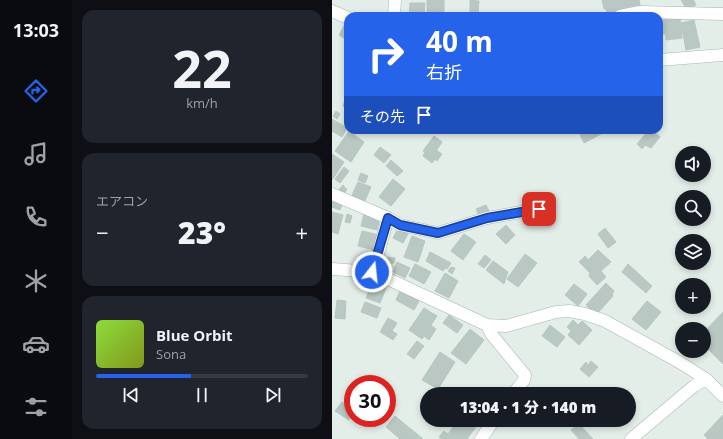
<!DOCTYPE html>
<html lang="ja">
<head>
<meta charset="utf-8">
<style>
  body { margin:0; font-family:"Open Sans","Noto Sans JP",sans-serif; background:#20242c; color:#f1f3f6; height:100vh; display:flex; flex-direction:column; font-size:15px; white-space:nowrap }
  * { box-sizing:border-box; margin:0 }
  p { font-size:13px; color:#9ea1a6 }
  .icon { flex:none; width:22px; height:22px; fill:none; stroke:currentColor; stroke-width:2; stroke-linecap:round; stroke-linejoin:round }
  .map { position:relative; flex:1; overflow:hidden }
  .panel { display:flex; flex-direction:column; gap:10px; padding:10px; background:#0d0f14; width:260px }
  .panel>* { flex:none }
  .hud { position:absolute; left:12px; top:12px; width:319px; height:122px; border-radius:12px; box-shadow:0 2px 6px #0003; background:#2563eb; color:#fff; overflow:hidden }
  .tools { position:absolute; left:343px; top:146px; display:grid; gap:8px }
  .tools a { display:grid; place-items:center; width:36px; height:36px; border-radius:50%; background:#171b24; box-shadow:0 2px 6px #0003; font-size:20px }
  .speed { position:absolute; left:12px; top:375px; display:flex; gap:8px; font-size:20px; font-weight:700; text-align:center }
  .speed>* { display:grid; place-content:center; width:52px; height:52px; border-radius:50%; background:#171b24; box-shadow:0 2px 6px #0003; line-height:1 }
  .speed .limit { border:6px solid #d22; background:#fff; color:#111 }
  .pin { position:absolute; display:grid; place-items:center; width:34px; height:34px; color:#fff; margin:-17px; border-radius:8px; box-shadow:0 2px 6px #0006 }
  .me { position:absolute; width:44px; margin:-22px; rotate:16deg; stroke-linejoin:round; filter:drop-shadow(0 0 3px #0008) }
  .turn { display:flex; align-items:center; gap:14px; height:84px; padding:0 16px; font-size:18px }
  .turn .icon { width:52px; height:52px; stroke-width:2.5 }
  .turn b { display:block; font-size:28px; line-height:34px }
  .then { display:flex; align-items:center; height:38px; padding:0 16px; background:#0003; gap:8px; font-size:15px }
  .big { font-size:30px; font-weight:800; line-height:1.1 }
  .panel .widget { flex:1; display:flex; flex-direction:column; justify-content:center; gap:6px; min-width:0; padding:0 14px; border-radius:12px; background:#20242c }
  .panel .dial { align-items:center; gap:0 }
  .dial b { font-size:52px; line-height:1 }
  .song { display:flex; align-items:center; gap:12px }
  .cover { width:48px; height:48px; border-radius:6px; background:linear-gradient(135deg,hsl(90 70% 55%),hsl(70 70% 35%)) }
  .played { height:4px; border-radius:2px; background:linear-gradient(90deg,#2563eb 45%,#363941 45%) }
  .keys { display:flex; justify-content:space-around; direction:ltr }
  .heat { display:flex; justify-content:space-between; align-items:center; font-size:22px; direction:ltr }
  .trip { position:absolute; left:88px; top:387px; width:216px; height:40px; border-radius:20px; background:#171b24; box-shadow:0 2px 6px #0003; font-weight:800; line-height:40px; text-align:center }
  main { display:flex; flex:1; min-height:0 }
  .tabs { display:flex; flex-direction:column; width:72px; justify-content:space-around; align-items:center; background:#090b0e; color:#9ea1a6 }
  .tabs .icon { width:28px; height:28px }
  .tabs .current { color:#2563eb }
  .tabs b { font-size:18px; color:#f1f3f6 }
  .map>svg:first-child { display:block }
</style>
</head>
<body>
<main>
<nav class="tabs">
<b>13:03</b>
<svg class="icon current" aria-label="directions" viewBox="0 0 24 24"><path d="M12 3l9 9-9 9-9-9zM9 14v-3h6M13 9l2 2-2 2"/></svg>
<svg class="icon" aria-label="music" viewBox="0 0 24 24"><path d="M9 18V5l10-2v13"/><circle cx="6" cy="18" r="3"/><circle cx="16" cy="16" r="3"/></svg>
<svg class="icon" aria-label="phone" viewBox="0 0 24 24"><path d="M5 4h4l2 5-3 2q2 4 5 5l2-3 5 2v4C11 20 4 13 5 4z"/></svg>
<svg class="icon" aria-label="climate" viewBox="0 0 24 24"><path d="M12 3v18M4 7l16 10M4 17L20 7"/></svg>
<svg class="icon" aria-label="car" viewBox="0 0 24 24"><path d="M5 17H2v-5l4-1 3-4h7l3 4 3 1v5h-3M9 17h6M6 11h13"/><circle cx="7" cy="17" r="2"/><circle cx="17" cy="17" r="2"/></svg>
<svg class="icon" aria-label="filters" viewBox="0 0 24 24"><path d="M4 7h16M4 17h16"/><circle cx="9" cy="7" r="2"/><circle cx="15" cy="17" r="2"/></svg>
</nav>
<section class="panel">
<div class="widget dial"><b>22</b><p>km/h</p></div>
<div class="widget"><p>エアコン</p>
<div class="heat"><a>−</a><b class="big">23°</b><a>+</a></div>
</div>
<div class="widget">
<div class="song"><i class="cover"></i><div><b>Blue Orbit</b><p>Sona</p></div></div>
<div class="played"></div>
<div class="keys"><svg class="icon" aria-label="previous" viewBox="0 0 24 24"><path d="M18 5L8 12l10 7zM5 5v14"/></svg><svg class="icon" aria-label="pause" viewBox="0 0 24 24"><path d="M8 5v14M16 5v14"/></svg><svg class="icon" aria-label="next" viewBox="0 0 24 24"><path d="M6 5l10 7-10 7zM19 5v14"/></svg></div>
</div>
</section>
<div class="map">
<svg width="391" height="439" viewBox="0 0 391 439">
  <rect width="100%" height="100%" fill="#e4eee9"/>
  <!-- building -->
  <path fill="#b9c8c2" stroke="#b7c7c0" d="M95 0H112V16H95Z
    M138 0 147 1 146 14 138 13Z
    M270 0H307L309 10 276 16 274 9H272Z
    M349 0H361L362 1 352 5Z
    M362 1 364 5 354 10 352 6Z
    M78 3H93L92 16H77Z
    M348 17 350 38 334 40V34H327V20Z
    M362 20 368 47 354 50 349 23Z
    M14 22 16 23V41L7 35Z
    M16 93V108L11 106Z
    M4 111 8 114 5 119 1 116Z
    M0 119 15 128 10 137 0 131Z
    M246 130H270L271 133 252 143Z
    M317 130H320L328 137 319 148 313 145 310 149 305 144Z
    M17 131 32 142 19 162 3 151Z
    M102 136 110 142 100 157 91 151Z
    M48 147 59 155 52 163 42 155Z
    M104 150 110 154 105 161 100 157Z
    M93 152 103 159 100 163 91 156Z
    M0 154 12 162 0 180Z
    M59 160 71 171 65 176 54 166Z
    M12 167 17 171 8 183 3 179Z
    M29 173 36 176 33 183 26 180Z
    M61 179 73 189 59 206 47 197Z
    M26 182 39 187 31 205 18 200Z
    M11 185 15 190 10 195 6 191Z
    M0 201 10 205 8 210 0 207Z
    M154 205 157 211 147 216 144 209Z
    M0 212 11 215 8 226 0 223Z
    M32 213 48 217 45 230 29 226Z
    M15 214 20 216 18 223 13 222Z
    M0 223 8 226 6 234 0 232Z
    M68 225 78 230 71 243 61 238Z
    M174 225 183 235 174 244 164 234Z
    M273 228 284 242 276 248 266 234Z
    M30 231 47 235 43 250 26 246Z
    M132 234 144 242 131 260 119 251Z
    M80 236 93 241 86 262 72 257Z
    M266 250 279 262 269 271 274 277 265 285 257 276 258 273 247 262 253 256 256 260Z
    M98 252 119 263 115 269 113 268 111 271 94 261Z
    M193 254 205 263 186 287 175 279Z
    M153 255 159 260 152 268 146 264Z
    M55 257 63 258 62 263H54Z
    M161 261 176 272 172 284 154 270Z
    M65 262 78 268 73 278 61 272Z
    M83 264 99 272 92 284 77 276Z
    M296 264 320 286 314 293 290 272Z
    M119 267 123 268 120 274 116 271Z
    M113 273 126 281 117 298 103 291Z
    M35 274 43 277 39 287 31 284Z
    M41 281 55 286 48 303 34 298Z
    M274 283 282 291 280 294 281 296 264 315 254 305Z
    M242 284 255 294 246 306 233 295Z
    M68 291 87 301 82 310 64 300Z
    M5 300 14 301 13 319 3 318Z
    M315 301 329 312 314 330 300 319Z
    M33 302 49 308 45 318 29 312Z
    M92 308 105 316 99 325 104 329 97 340 92 336 90 339 77 330Z
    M391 312V364L372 345V332Z
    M117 315 131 325 125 333 111 323Z
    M56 318 65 323 60 331 65 334 61 340 48 332Z
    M241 320 246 325 250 321 260 330 247 345 236 335 239 331 235 327Z
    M218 325 233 337 225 347 210 336Z
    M138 329 152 340 134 364 119 353Z
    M85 341 92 346 82 359 75 354Z
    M108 352 123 362 106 389 90 380Z
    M259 361 266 367 257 377 248 369 254 362 256 365Z
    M120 388 128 394H116Z
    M10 402 21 410V414L17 420 3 411Z
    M391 415V439H376L372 435Z
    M63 416 91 439H68L54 427Z
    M126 420H135L144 427 135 439H110L107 437 112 431 116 434Z
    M247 424 261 439H247L239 430Z"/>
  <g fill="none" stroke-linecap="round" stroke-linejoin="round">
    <defs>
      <path id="street" d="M62 16 63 0
        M288 16 308 12 391 14
        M0 194 56 218 68 225 106 233 155 218 207 209
        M0 269 41 272 155 325 174 326 224 312 237 311 253 314 273 321 347 362 374 379 362 386 299 439
        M41 272 56 218
        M155 325 160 335 193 375 192 380 181 394
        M149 439 162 420"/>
      <path id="secondary" d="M0 11 16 18
        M327 60 391 55
        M374 379 391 396"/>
    </defs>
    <!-- street casing -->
    <use href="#street" stroke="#a7b6b0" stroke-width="13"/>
    <!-- secondary casing -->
    <use href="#secondary" stroke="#a3b9b1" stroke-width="13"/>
    <!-- street -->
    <use href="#street" stroke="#fff" stroke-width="12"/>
    <!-- secondary -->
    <use href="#secondary" stroke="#fff" stroke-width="12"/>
  </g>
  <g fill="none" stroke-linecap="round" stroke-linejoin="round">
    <defs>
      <path id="route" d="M40 272 56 218 68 225 106 233 155 218 207 209"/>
    </defs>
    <!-- route casing -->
    <use href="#route" stroke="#184099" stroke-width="10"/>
    <!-- route -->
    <use href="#route" stroke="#2563eb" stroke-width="7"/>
  </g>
</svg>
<div class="tools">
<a><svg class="icon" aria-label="sound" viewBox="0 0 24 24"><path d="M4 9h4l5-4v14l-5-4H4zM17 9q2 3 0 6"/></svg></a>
<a><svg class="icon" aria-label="search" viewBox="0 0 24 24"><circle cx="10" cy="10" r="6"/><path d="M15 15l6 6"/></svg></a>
<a><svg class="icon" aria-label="layers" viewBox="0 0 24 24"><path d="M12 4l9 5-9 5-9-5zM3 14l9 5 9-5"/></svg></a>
<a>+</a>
<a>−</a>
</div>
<div class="speed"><div class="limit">30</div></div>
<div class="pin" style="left:207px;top:209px;background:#d93025"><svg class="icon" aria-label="arrive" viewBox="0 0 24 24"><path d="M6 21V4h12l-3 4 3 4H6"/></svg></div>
<svg class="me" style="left:40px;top:272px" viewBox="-20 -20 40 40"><circle r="17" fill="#2563eb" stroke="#fff" stroke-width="3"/><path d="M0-11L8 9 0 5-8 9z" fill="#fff"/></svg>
<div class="trip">13:04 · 1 分 · 140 m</div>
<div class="hud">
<div class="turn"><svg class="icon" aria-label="right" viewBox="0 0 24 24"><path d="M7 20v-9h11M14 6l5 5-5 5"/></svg><div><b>40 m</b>右折</div></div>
<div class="then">その先<svg class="icon" aria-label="arrive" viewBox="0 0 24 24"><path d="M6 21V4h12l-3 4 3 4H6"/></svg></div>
</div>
</div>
</main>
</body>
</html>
